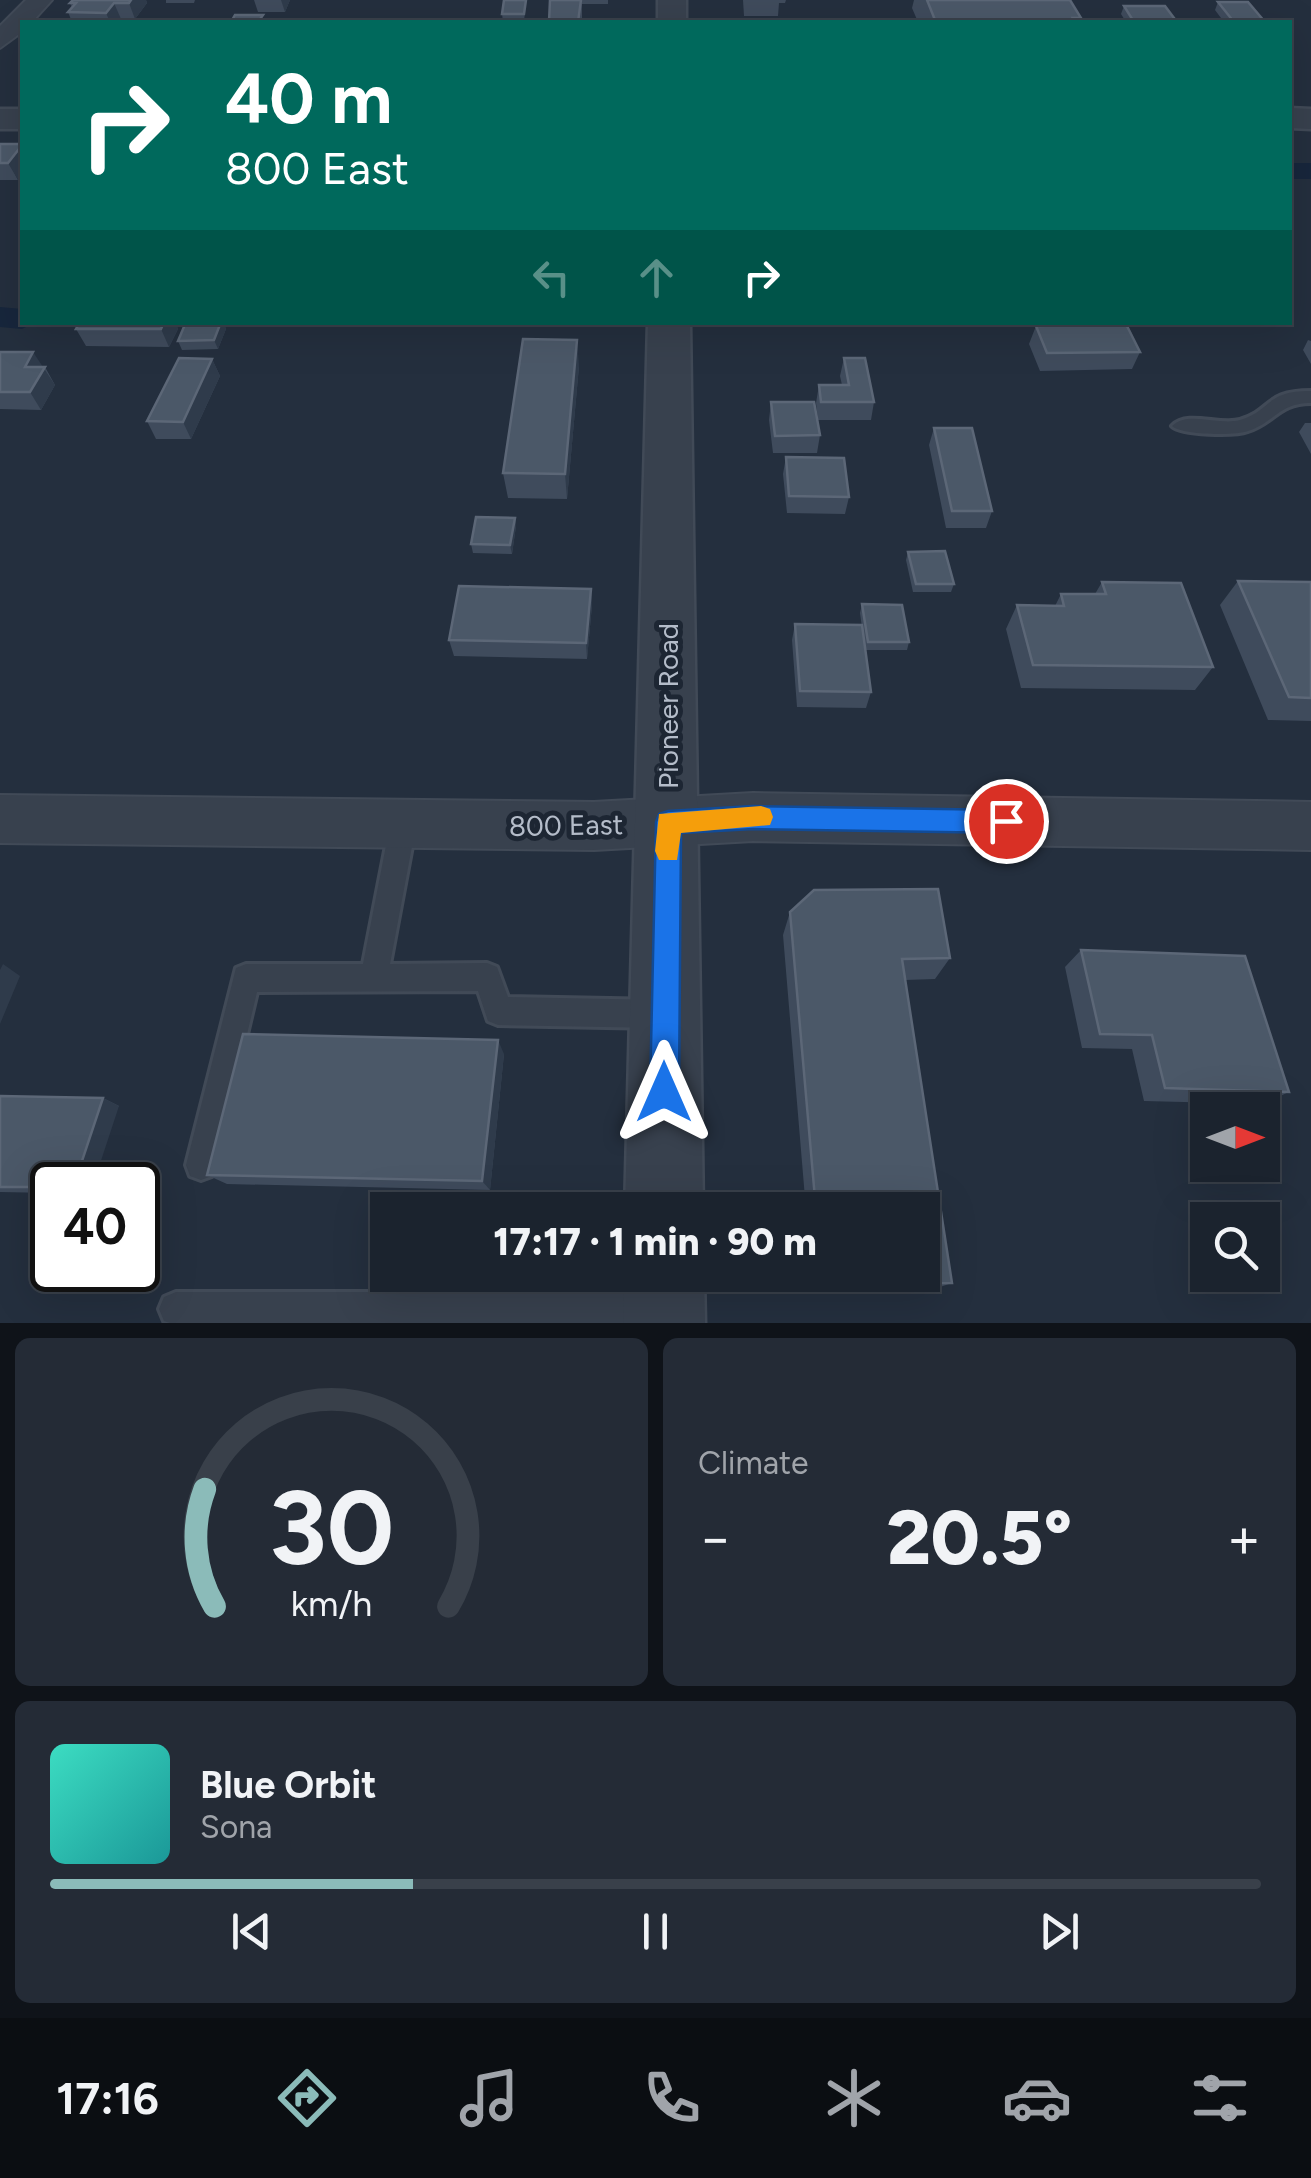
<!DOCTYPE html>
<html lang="en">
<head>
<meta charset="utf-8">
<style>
  body { margin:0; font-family:Figtree,sans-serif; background:#242b36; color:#f1f3f6; height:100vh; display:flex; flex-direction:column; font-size:38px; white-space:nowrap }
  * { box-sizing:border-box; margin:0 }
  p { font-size:32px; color:#a0a4aa }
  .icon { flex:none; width:55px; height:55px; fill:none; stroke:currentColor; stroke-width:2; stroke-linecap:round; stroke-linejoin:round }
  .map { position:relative; height:1323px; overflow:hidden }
  .sheet { display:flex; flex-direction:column; gap:15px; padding:15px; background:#0f1319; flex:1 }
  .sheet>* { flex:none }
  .guide { position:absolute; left:20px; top:20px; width:1272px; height:305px; border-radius:0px; box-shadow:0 10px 40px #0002,0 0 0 2px #39404a; background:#00695c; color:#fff; overflow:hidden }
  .needle { width:65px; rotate:90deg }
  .tools { position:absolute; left:1190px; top:1092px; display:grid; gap:20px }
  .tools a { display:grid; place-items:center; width:90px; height:90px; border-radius:0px; background:#1b232e; box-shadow:0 10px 40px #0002,0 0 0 2px #39404a; font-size:50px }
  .speed { position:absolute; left:30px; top:1162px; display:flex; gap:20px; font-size:50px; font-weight:700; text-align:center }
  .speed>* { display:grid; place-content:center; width:130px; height:130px; border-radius:50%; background:#1b232e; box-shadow:0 10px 40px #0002,0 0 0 2px #39404a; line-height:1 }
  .speed .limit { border:5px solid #111; border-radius:15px; background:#fff; color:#111 }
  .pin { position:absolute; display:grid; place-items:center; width:85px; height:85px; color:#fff; margin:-42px; border:5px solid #fff; border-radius:50%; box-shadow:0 2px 10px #0007 }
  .me { position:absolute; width:110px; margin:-55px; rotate:0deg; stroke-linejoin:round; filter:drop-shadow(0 0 8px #0008) }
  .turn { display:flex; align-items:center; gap:35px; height:210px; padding:0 40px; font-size:45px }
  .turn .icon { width:130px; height:130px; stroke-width:2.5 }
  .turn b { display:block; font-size:70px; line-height:85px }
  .lanes { display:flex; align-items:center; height:95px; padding:0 40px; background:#0003; justify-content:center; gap:50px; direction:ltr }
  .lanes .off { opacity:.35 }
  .big { font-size:75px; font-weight:800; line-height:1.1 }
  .sheet .widget { flex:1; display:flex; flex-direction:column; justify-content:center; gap:15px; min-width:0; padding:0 35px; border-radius:15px; background:#242b36 }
  .sheet .dial { align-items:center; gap:0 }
  .dial svg { height:260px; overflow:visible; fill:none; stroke:#39404a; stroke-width:7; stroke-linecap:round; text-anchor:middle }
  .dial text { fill:#f1f3f6; stroke:none }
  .song { display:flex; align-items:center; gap:30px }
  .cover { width:120px; height:120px; border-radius:15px; background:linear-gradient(135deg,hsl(170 70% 55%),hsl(180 70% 35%)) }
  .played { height:10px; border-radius:5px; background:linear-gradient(90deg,#8bbbb9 30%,#39404a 30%) }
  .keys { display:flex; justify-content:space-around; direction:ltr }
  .heat { display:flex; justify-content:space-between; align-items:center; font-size:55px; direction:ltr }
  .sheet .tiles { flex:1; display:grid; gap:15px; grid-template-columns:1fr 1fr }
  .widget:last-child { grid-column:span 2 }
  .trip { position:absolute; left:370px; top:1192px; width:570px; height:100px; border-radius:0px; background:#1b232e; box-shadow:0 10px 40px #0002,0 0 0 2px #39404a; font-weight:800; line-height:100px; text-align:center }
  .dock { display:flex; height:160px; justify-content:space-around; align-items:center; background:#0b0e12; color:#a0a4aa }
  .dock .icon { width:70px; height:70px }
  .dock .current { color:#8bbbb9 }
  .dock b { font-size:45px; color:#f1f3f6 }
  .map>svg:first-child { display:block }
</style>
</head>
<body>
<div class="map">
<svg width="1311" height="1323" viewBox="0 0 1311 1323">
  <rect width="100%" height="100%" fill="#242f3e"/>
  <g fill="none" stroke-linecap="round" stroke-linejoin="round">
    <!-- canal -->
    <path fill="#17263c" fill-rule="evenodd" d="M1290 163H1311V179H1290Z
      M0 307 22 309V322H36L22 329 0 327Z"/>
    <defs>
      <path id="service" d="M1311 391V403C1279 403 1275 422 1248 431 1235 436 1181 435 1172 426 1188 410 1219 426 1240 420 1273 410 1264 391 1311 391Z
        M403 814 412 817 416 825 390 964 487 963 497 967 508 997 661 1000 671 1004 675 1014 671 1024 661 1028 498 1025 488 1021 478 991 257 992 216 1165 212 1176 201 1180 190 1176 186 1165 236 968 246 964H363L390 825 394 817Z
        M176 1292H651L663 1297 668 1309 663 1321 657 1323H170L164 1321 159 1309 164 1297Z"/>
      <path id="minor" d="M26 0H52L32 22H22V32L0 48V26Z
        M753 793 1311 802V850L753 841 594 850 0 843V795L594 802Z"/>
      <path id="tertiary" d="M658 0H686V22H658Z
        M1290 108 1311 109V129L1290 128Z
        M0 109H22V129H0Z
        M648 322H690L703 1210H625Z
        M624 1275H704L705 1323H623Z"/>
    </defs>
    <!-- service casing -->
    <use href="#service" stroke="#414a57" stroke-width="6"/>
    <!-- minor casing -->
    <use href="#minor" stroke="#414a57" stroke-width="4"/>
    <!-- tertiary casing -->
    <use href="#tertiary" stroke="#414a57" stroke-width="5"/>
    <!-- service -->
    <use href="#service" fill="#38414e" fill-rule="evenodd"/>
    <!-- minor -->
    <use href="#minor" fill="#38414e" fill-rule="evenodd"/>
    <!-- tertiary -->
    <use href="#tertiary" fill="#38414e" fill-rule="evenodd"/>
  </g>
  <!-- wall -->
  <path fill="#3f4b5c" d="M73 0H146L147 3 135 19H121L118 22H72L68 12 72 8 70 3Z
    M166 0H195L194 3H166Z
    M254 0H290L285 12H258Z
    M504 0H526L524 22H503L502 14Z
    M550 0H608V4H582V22H549Z
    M743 0H786L785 3H779L778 16H744Z
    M914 0H1070L1081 18 1079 22H918L912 8Z
    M1218 2 1265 22H1224L1215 10Z
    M1124 6 1177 22H1126L1121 14Z
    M0 144 18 180H0Z
    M80 322H175L178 329 169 347 86 346 76 329Z
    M186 322H223L226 329 218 349 182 350 178 341Z
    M1036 326 1140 352 1132 369 1040 371 1029 344Z
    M1308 340 1311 341V364L1303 350Z
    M0 352 45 367 55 385 41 410 0 409Z
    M844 358 874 402 871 420H818L816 403 819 385H842L840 376Z
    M212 359 220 376 191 439H156L147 421Z
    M579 366 567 499 508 498 503 473Z
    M771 402 820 435 817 453H773L769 420Z
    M1305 423H1311V454L1299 432Z
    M934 428 992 511 986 528H946L929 445Z
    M786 457 849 497 845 514 787 513 783 474Z
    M515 518 516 526 512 554 473 553 471 544Z
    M908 552 954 584 951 592H913L906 560Z
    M1238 581 1311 582V721L1268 720 1220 605Z
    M1102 582 1213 667 1195 690 1021 688 1006 629 1017 605 1055 606 1061 594H1095Z
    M591 589 592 605 587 659 454 656 449 640Z
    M862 604 909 642 907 650H865L860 613Z
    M795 624 871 692 866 708 797 707 792 640Z
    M790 912 950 958 935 979 905 980 952 1283 934 1289 813 1290 812 1275H922V1210H806L783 935Z
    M1081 950 1289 1092 1262 1104 1144 1101 1132 1049 1082 1048 1065 967Z
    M504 1054 490 1190 227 1184 207 1175Z
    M0 1096 103 1098 119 1106 52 1185V1193L0 1192Z"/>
  <!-- shaded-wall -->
  <path fill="#2f3b4b" d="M131 0H146L147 3 135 19 129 3Z
    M281 0H290L285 12Z
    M114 3 121 19 118 22H110L106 13Z
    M22 145V174L18 180 8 163Z
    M164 322H175L178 329 169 347 161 329Z
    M221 322H223L226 329 218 349 214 340Z
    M577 340 579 366 567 499 565 474Z
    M33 352 55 385 41 410 30 392 25 367Z
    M212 359 220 376 191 439 183 422Z
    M515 518 516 526 512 554 510 545Z
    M591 589 592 605 587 659 586 643Z
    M3 964 20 976 0 1024V970Z
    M498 1040 504 1054 490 1190 482 1181Z
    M103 1098 119 1106 93 1185H74Z"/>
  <!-- building -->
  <path fill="#4b5868" stroke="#5c6777" stroke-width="2.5" d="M73 0H131L129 3H114L106 13 68 12 76 3H70Z
    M504 0H526L524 14H502Z
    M550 0H581L578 22H598H549Z
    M927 0H1070L1081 18H1073L1076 22H944L943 20H935Z
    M1218 2H1248L1265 22H1234Z
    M1124 6H1165L1177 22H1122H1134Z
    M235 15H263L258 22H231Z
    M0 144H22V145L8 163H0Z
    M80 322H164L161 329H76Z
    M186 322H221L214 340 178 341Z
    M1126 324 1140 352 1047 353 1036 326Z
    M523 339 577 340 565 474 503 473Z
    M0 352H33L25 367H45L30 392H0Z
    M179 358 212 359 183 422 147 421Z
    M844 358H865L874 402H821L819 385H849Z
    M771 402H814L820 435 775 436Z
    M934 428H972L992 511H952Z
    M786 457 844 458 849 497 789 496Z
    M476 517 515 518 510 545 471 544Z
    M945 551 954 584H916L908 552Z
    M1238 581 1311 582V698L1289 697Z
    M1102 582 1181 583 1213 667 1033 665 1017 605 1064 606 1061 594H1106Z
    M459 586 591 589 586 643 449 640Z
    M862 604 902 605 909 642H868Z
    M795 624 862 625 871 692 800 691Z
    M938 889 950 958 902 959 952 1283 823 1284 822 1275H922V1210H816L790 912 814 890Z
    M1081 950 1245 956 1289 1092 1165 1088 1152 1035 1100 1034Z
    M243 1034 498 1040 482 1181 207 1175Z
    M0 1096 103 1098 74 1185H52V1187H0Z"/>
  <!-- route -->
  <path fill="#1a73e8" stroke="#114b97" stroke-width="2.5" d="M753 806 1006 810 1015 813 1019 821 1015 829 1006 833 753 829 681 833 679 1092 675 1103 664 1107 654 1103 650 1092 656 822 659 814 668 811Z"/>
  <!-- slow -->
  <path fill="#f59e0b" d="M761 806 770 809 773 817 770 825 681 833 677 860H659L655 851 659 814Z"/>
  <g text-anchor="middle" stroke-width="10" stroke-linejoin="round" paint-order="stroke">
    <!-- street labels -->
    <g font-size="28" fill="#b4bcc9" stroke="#1d2633">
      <text transform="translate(668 706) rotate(-90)" y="10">Pioneer Road</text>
      <text transform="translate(566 825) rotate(-1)" y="10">800 East</text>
    </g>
  </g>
</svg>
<div class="tools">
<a><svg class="needle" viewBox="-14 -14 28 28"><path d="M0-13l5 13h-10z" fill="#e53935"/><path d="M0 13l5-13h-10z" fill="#a0a4aa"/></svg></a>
<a><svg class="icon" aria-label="search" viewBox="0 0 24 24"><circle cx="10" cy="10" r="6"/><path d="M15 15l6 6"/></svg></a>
</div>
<div class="speed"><div class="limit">40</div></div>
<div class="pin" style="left:1006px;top:821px;background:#d93025"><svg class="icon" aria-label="arrive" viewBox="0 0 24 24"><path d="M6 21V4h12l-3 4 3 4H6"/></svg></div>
<svg class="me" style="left:664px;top:1092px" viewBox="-20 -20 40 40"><path d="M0-17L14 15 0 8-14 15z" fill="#1a73e8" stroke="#fff" stroke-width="4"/></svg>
<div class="trip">17:17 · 1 min · 90 m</div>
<div class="guide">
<div class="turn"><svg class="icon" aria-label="right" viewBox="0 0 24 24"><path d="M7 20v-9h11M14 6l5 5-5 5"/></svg><div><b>40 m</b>800 East</div></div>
<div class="lanes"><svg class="icon off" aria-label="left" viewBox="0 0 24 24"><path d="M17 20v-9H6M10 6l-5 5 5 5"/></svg><svg class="icon off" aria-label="ahead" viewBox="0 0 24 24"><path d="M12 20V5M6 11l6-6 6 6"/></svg><svg class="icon" aria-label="right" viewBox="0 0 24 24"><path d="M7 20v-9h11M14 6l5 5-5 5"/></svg></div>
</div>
</div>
<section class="sheet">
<div class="tiles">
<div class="widget dial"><svg viewBox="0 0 100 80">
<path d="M14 69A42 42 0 1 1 86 69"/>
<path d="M14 69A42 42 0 0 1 11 33" stroke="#8bbbb9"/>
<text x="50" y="56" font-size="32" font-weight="700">30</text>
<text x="50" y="72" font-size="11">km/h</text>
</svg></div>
<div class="widget"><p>Climate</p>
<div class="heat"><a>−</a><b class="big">20.5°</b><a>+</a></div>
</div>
<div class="widget">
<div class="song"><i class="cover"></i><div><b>Blue Orbit</b><p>Sona</p></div></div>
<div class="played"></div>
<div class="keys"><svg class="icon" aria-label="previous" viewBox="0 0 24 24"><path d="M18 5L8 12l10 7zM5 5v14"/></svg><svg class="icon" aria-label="pause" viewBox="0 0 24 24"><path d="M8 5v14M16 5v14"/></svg><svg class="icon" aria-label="next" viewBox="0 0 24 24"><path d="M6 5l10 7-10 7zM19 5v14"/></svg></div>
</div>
</div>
</section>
<nav class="dock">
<b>17:16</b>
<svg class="icon current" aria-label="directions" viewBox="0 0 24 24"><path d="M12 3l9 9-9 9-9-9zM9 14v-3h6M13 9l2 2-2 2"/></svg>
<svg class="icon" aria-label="music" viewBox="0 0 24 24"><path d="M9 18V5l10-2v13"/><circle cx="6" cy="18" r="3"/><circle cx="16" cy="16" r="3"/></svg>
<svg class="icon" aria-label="phone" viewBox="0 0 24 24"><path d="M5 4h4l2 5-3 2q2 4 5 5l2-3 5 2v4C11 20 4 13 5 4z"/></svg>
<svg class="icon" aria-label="climate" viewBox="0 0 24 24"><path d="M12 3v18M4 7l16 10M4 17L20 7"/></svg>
<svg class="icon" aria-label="car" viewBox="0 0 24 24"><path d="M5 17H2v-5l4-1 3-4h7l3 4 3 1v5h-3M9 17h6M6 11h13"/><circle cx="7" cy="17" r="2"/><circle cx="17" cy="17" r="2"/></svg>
<svg class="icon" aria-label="filters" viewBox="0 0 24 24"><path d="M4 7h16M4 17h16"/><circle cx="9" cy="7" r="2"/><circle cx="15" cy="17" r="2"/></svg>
</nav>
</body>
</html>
